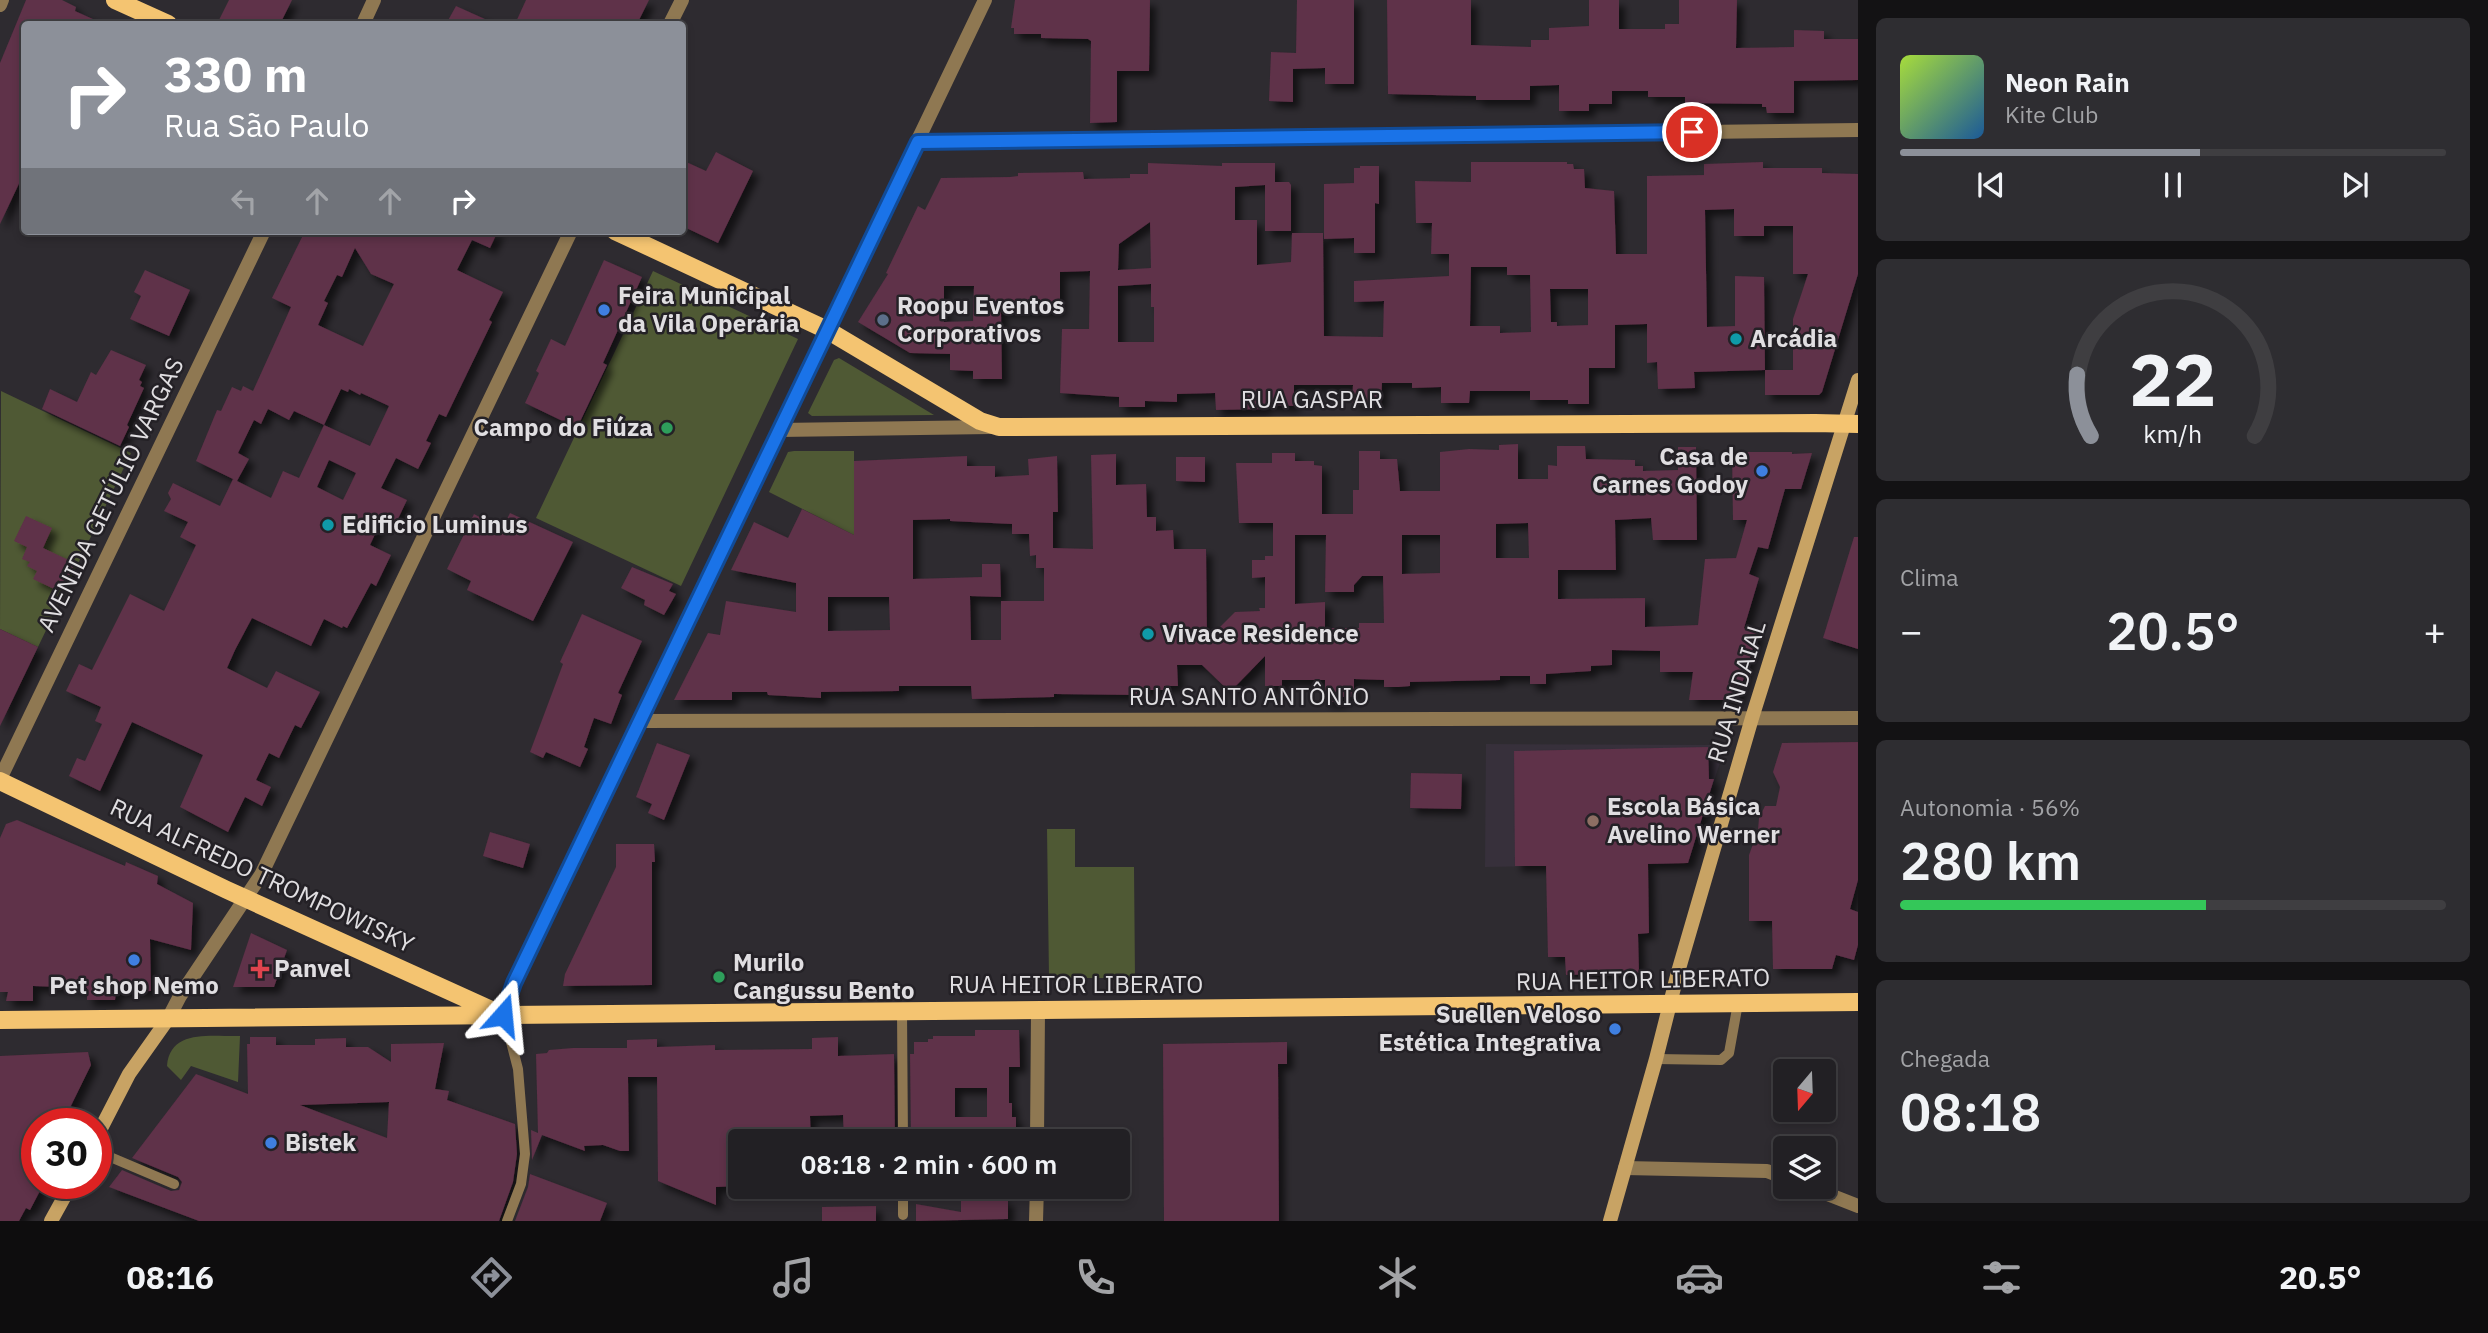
<!DOCTYPE html>
<html lang="pt">
<head>
<meta charset="utf-8">
<style>
  body { margin:0; font-family:"IBM Plex Sans",sans-serif; background:#2e2d31; color:#f1f3f6; height:100vh; display:flex; flex-direction:column; font-size:26px; white-space:nowrap }
  * { box-sizing:border-box; margin:0 }
  p { font-size:23px; color:#a2a3a6 }
  .icon { flex:none; width:38px; height:38px; fill:none; stroke:currentColor; stroke-width:2; stroke-linecap:round; stroke-linejoin:round }
  .map { position:relative; flex:1; overflow:hidden }
  .side { display:flex; flex-direction:column; gap:18px; padding:18px; background:#131214; width:630px }
  .side>* { flex:none }
  .guide { position:absolute; left:21px; top:21px; width:665px; height:214px; border-radius:7px; box-shadow:0 4px 10px #0003,0 0 0 2px #3f3e41; background:#8c9099; color:#fff; overflow:hidden }
  .needle { width:46px; rotate:199deg }
  .tools { position:absolute; left:1773px; top:1059px; display:grid; gap:14px }
  .tools a { display:grid; place-items:center; width:63px; height:63px; border-radius:7px; background:#222024; box-shadow:0 4px 10px #0003,0 0 0 2px #3f3e41; font-size:35px }
  .speed { position:absolute; left:21px; top:1108px; display:flex; gap:14px; font-size:35px; font-weight:700; text-align:center }
  .speed>* { display:grid; place-content:center; width:91px; height:91px; border-radius:50%; background:#222024; box-shadow:0 4px 10px #0003,0 0 0 2px #3f3e41; line-height:1 }
  .speed .limit { border:10px solid #d22; background:#fff; color:#111 }
  .pin { position:absolute; display:grid; place-items:center; width:60px; height:60px; color:#fff; margin:-30px; border:4px solid #fff; border-radius:50%; box-shadow:0 2px 7px #0007 }
  .me { position:absolute; width:77px; margin:-38px; rotate:18deg; stroke-linejoin:round; filter:drop-shadow(0 0 5px #0008) }
  .turn { display:flex; align-items:center; gap:24px; height:147px; padding:0 28px; font-size:32px }
  .turn .icon { width:91px; height:91px; stroke-width:2.5 }
  .turn b { display:block; font-size:49px; line-height:60px }
  .lanes { display:flex; align-items:center; height:66px; padding:0 28px; background:#0003; justify-content:center; gap:35px; direction:ltr }
  .lanes .off { opacity:.35 }
  .big { font-size:52px; font-weight:600; line-height:1.1 }
  .side .tile { flex:1; display:flex; flex-direction:column; justify-content:center; gap:10px; min-width:0; padding:0 24px; border-radius:10px; background:#2e2d31 }
  .side .dial { align-items:center; gap:0 }
  .dial svg { height:182px; overflow:visible; fill:none; stroke:#3f3e41; stroke-width:7; stroke-linecap:round; text-anchor:middle }
  .dial text { fill:#f1f3f6; stroke:none }
  .song { display:flex; align-items:center; gap:21px }
  .cover { width:84px; height:84px; border-radius:10px; background:linear-gradient(135deg,hsl(80 70% 55%),hsl(210 70% 35%)) }
  .played { height:7px; border-radius:4px; background:linear-gradient(90deg,#8c9099 55%,#3f3e41 55%) }
  .keys { display:flex; justify-content:space-around; direction:ltr }
  .heat { display:flex; justify-content:space-between; align-items:center; font-size:38px; direction:ltr }
  .charge { height:10px; border-radius:5px; background:linear-gradient(90deg,#34c759 56%,#3f3e41 0) }
  .trip { position:absolute; left:728px; top:1129px; width:402px; height:70px; border-radius:7px; background:#222024; box-shadow:0 4px 10px #0003,0 0 0 2px #3f3e41; font-weight:600; line-height:70px; text-align:center }
  .menu { display:flex; height:112px; justify-content:space-around; align-items:center; background:#0e0d0e; color:#a2a3a6 }
  .menu .icon { width:49px; height:49px }
  .menu .current { color:#8c9099 }
  .menu b { font-size:32px; color:#f1f3f6 }
  main { display:flex; flex:1; min-height:0 }
  .map>svg:first-child { display:block }
</style>
</head>
<body>
<main>
<div class="map">
<svg width="1858" height="1221" viewBox="0 0 1858 1221">
  <defs>
    <filter id="shadow"><feDropShadow dx="6" dy="6" stdDeviation="3.5" flood-color="#0009"/></filter>
  </defs>
  <rect width="100%" height="100%" fill="#2e2b30"/>
  <!-- built -->
  <path fill="#37303b" d="M1486 744 1717 745 1723 753 1688 863 1485 867Z"/>
  <!-- green -->
  <path fill="#4f5934" d="M653 271 798 339 681 586 536 518Z
    M839 358 934 415 812 416 808 413 834 360Z
    M1 391 131 453 38 647 0 629Z
    M794 451H854V535L769 492 788 452Z
    M1047 829H1075V867H1134L1135 978H1049Z
    M240 1036 238 1082 191 1066 181 1080 167 1066C170 1028 213 1037 240 1036Z"/>
  <!-- building -->
  <path fill="#5f3048" fill-rule="evenodd" filter="url(#shadow)" d="M26 0H62L76 7 75 11 104 24H24V173L0 224V63Z
    M229 0H292L280 24H217Z
    M526 0H649L637 24H515Z
    M1015 0H1150L1149 71H1117V122L1090 123 1091 41 1088 39 1041 38V34H1014V28H1011Z
    M1297 0H1354V84H1325V68L1293 69V102L1269 101 1271 52 1296 53Z
    M1387 0H1471V45L1531 47V40H1549V28L1589 26V0H1619V29H1665V24H1679V0H1737L1736 48 1794 47V30L1824 31V39H1858V80L1794 81V113H1767L1766 107H1762V104L1685 103V97H1648V91H1612V104H1589V111H1559V85L1530 86V100H1476V96L1388 94Z
    M456 6 496 24H446Z
    M716 152 753 171 718 243 682 226V160L706 171Z
    M1471 162H1567V164H1573L1574 169H1584L1585 188 1614 191 1616 254H1647V176L1704 175V164L1763 162V168H1822V173L1858 174V274L1822 392 1819 395H1765V370L1694 372 1695 388 1658 389 1657 362 1647 363V324L1615 325V368H1589V404H1568V400H1530V391H1470L1469 403H1441V387L1412 388V383H1382L1381 403H1352L1353 385H1294V406L1265 405V409L1216 410 1215 393 1177 394V402L1145 401V407H1119V397L1060 393 1062 329H1089L1090 271 1060 272V311H1001L1002 379H973V371L950 370V354L910 353 858 322 888 274 886 273 918 206 925 210 941 178 1010 177 1018 176V173L1083 172 1084 179 1130 178V174H1148V163L1222 166V163H1275V182H1289L1291 185V231H1265V185L1235 187V220H1257V265L1291 262 1292 233H1323L1324 336 1383 337 1384 301 1354 302V281L1449 276V254H1431L1432 223H1416L1415 181 1471 182ZM1734 209V236H1764V226H1793V274H1808L1793 319V370H1765L1764 277 1735 276V326L1707 327 1705 210ZM1150 222 1151 268 1118 270 1119 244ZM1471 267H1507V275H1530L1531 332 1500 333V326H1470ZM1151 284V307H1154V342H1118V286ZM944 286H974L973 321 944 322ZM1550 289H1588V325L1557 326V322H1551Z
    M1360 166H1379V204L1375 203V253H1354V238L1324 239V184L1354 183V168H1360Z
    M305 231H498L490 248 472 240 457 270 503 292 489 320 492 322 446 417 439 414 426 441 431 443 418 469 396 458 381 488 407 500 397 521 384 515 370 545 391 555 376 586 371 583 347 628 343 626 342 628 324 619 311 646 252 618 235 650 227 668 267 688 276 671 320 692 301 728 295 725 279 758 269 753 256 780 271 787 262 806 245 797 228 832 180 807 203 755 132 722 100 791 69 776 77 758 85 761 102 724 95 721 101 707 66 691 79 664 92 670 130 594 164 611 196 545 180 537 188 522 164 511 171 499 168 493 173 483 220 506 233 479 271 498 283 471 299 478 324 425 294 411 289 420 268 409 261 424 254 420 238 453 249 459 237 481 196 461 217 410 221 411 232 387 241 391 243 386 253 391 291 307 272 298ZM355 248 371 274 394 284 363 346 318 325 328 303 324 301 337 275 342 277ZM341 389 348 392 349 389 360 395 361 393 389 406 370 446 324 425ZM329 460 356 473 343 500 317 487Z
    M604 260 642 277 603 363 607 365 577 428 525 403 539 373 536 371 551 339 565 346Z
    M145 270 190 290 169 336 130 319 141 296 134 292Z
    M111 350 146 365 139 380 142 382 140 386 144 388 127 425 129 427 120 446 42 409 50 389 77 402 91 372 96 375Z
    M1518 444V479H1548V465L1557 466V446H1585L1586 459 1635 460V466H1643V471L1678 470V447H1696L1697 540H1653L1651 518 1615 520 1616 570H1558V599L1645 598V627L1698 625 1705 559 1736 558 1747 520H1733L1732 452H1792V454L1812 453 1801 489H1785L1768 549 1758 547 1749 574 1759 578 1744 628 1758 632 1737 700H1689L1693 672H1660V651L1612 650V665L1591 666V671L1546 674V684H1530V676H1500V680L1410 682V686L1399 687H1384V680L1354 679V697H1341V702H1325V680H1282V686H1265V656L1230 692 1202 665H1177L1178 686H1164V690H1137V695L1054 694V697L972 699 971 686H899V691L821 692V698L768 695 767 692H732V700H674L708 633 720 635 726 601 796 612V583L731 570 754 522 788 538 802 509 854 535V461L967 456V466H995V477L1029 475 1028 459 1057 456 1058 512H1053V548L1093 549 1091 455 1116 454V485L1146 484 1147 517H1156V531L1173 530 1174 549H1206L1207 640 1235 612 1260 611 1259 608H1265V577L1252 578V560H1265V556H1273V523H1239L1236 463H1272V453H1295V461H1314V465L1322 466V514H1353V490H1359V451H1380V459H1397L1400 491H1440V452L1469 449 1499 450V445ZM950 519V521L1012 524V534H1029L1030 556 1036 555V568H1044V601H1001V640H971L970 596 1001 597 1000 564H982V577L913 579V520ZM1528 523 1529 558H1496V524ZM1295 535H1326L1325 592H1354V585L1362 576H1383L1384 623H1359V628H1325V602L1295 604ZM1402 535H1440V573L1402 574ZM828 597H889L890 630 828 631Z
    M1176 457H1205V482L1176 481Z
    M510 513 573 542 533 621 467 590 471 581 447 569 474 514 502 529Z
    M26 516 52 528 43 548 75 563 65 584 58 580 54 589 33 579 37 571 27 566 30 562 22 559 27 547 14 541Z
    M1854 537H1858V649L1823 638Z
    M632 567 673 584 669 591 676 594 664 615 644 605 645 600 621 588Z
    M582 614 642 641 618 693 622 695 611 724 594 718 584 747 588 749 580 767 546 752 543 758 530 752 563 664 560 662Z
    M0 629 38 647 0 726Z
    M1858 742V880L1850 909 1858 912V945L1854 960 1836 955 1832 969H1773L1772 921H1749V855L1758 830 1759 818 1765 806H1776L1780 787 1773 772 1782 743Z
    M657 743 690 755 664 820 648 813 652 804 636 797Z
    M1708 747 1709 779H1714L1688 863 1648 864 1649 933 1638 934 1639 973 1566 975 1565 957H1548L1546 866H1515L1514 751Z
    M1411 773 1462 774 1461 809 1410 808Z
    M17 820 125 866 126 862 158 876 157 884 193 903 191 950 150 939 151 991 116 992 115 1000H87V988L33 986V1001H6L8 992H0V838L6 824Z
    M490 832 530 844 523 868 483 856Z
    M616 844H654L655 862H652V985L563 986 565 974 616 867Z
    M251 933 287 950 274 987H233Z
    M975 1030H1019L1020 1067H1009V1103H1012V1117H1016V1141H911L910 1054H914V1042H928V1039H933V1036H975ZM955 1088H987V1117H955Z
    M250 1037H276V1045H315V1039L346 1038V1047H368L391 1062V1044L444 1043 435 1089 449 1091 447 1100 515 1124 517 1154 513 1182 499 1221H199L109 1187 122 1170 171 1191 179 1190 182 1182 178 1177 132 1158 196 1074 248 1094 247 1044H250ZM389 1102 387 1138 300 1105Z
    M838 1037V1056L894 1054 895 1141H844L843 1115 810 1116 811 1141H740V1186L716 1187V1205L658 1181 657 1077H628L629 1151H620L603 1145 584 1146 585 1151 542 1135 532 1160 531 1130 538 1133 536 1054 547 1053 549 1050 573 1048H627V1040L657 1039V1047L715 1045V1050L812 1049V1038Z
    M1287 1042V1064H1278L1279 1221H1164L1163 1044Z
    M88 1052 91 1065 62 1124H37V1187L41 1189 30 1210 26 1208 19 1221H0V1056Z
    M530 1174 607 1203 600 1221H515L528 1187Z
    M967 1186H1001L1000 1200H1008V1219L916 1221V1204L961 1212V1199H966Z
    M876 1206V1221H822V1207Z"/>
  <g fill="none" stroke-linecap="round" stroke-linejoin="round">
    <!-- service -->
    <path stroke="#8f7852" stroke-width="10" d="M902 1011 903 1141
      M504 1015 518 1069 525 1154 521 1184 507 1221
      M1656 1059 1721 1060 1729 1053 1738 1003
      M96 1151 174 1184
      M903 1186V1215"/>
    <!-- minor -->
    <path stroke="#8f7852" stroke-width="14" d="M0 5 2 0
      M363 24 374 0
      M670 24 682 0
      M918 142 1858 130
      M779 430 991 427
      M639 721 1858 718
      M504 1015 514 983 985 0
      M1037 1141 1038 1010
      M1625 1168 1767 1171 1785 1178
      M1807 1186 1858 1206
      M1036 1221 1037 1186"/>
    <!-- tertiary -->
    <path stroke="#8f7852" stroke-width="14" d="M0 779 264 231
      M168 1019 180 996 261 875 571 231"/>
    <!-- secondary -->
    <path stroke="#c8a364" stroke-width="14" d="M96 1138 129 1074 168 1019
      M51 1221 72 1183
      M1610 1221 1656 1059 1678 972 1752 718 1858 380"/>
    <!-- primary -->
    <path stroke="#f4c471" stroke-width="18" d="M115 0 168 24
      M615 231 827 330 980 421 999 427 1815 423 1858 424
      M0 781 227 890 500 1014
      M0 1020 1858 1002"/>
  </g>
  <g fill="none" stroke-linecap="round" stroke-linejoin="round">
    <defs>
      <path id="route" d="M503 1015 514 983 918 142 1692 132"/>
    </defs>
    <!-- route casing -->
    <use href="#route" stroke="#114b97" stroke-width="18"/>
    <!-- route -->
    <use href="#route" stroke="#1a73e8" stroke-width="12"/>
  </g>
  <!-- markers -->
  <g fill="#3f7fe0" stroke="#242126" stroke-width="2.5">
    <circle cx="604" cy="310" r="7"/>
    <circle cx="1762" cy="471" r="7"/>
    <circle cx="134" cy="960" r="7"/>
    <circle cx="1615" cy="1029" r="7"/>
    <circle cx="271" cy="1143" r="7"/>
  </g>
  <circle fill="#5c6f8a" stroke="#242126" stroke-width="2.5" cx="883" cy="320" r="7"/>
  <g fill="#0f9aa8" stroke="#242126" stroke-width="2.5">
    <circle cx="1736" cy="339" r="7"/>
    <circle cx="328" cy="525" r="7"/>
    <circle cx="1148" cy="634" r="7"/>
  </g>
  <g fill="#2e9e5b" stroke="#242126" stroke-width="2.5">
    <circle cx="667" cy="428" r="7"/>
    <circle cx="719" cy="977" r="7"/>
  </g>
  <circle fill="#8d6e63" stroke="#242126" stroke-width="2.5" cx="1593" cy="821" r="7"/>
  <path fill="#e0444e" stroke="#242126" stroke-width="2.5" d="M256.5 958.5h7v7h7v7h-7v7h-7v-7h-7v-7h7z"/>
  <g text-anchor="middle" stroke-width="5" stroke-linejoin="round" paint-order="stroke">
    <!-- poi labels -->
    <g font-size="24" font-weight="bold" fill="#e0dee1" stroke="#242126" text-anchor="start">
      <text x="618" y="304">Feira Municipal<tspan x="618" dy="28">da Vila Operária</tspan></text>
      <text x="897" y="314">Roopu Eventos<tspan x="897" dy="28">Corporativos</tspan></text>
      <text x="1750" y="347">Arcádia</text>
      <text x="653" y="436" text-anchor="end">Campo do Fiúza</text>
      <text x="1748" y="465" text-anchor="end">Casa de<tspan x="1748" dy="28">Carnes Godoy</tspan></text>
      <text x="342" y="533">Edificio Luminus</text>
      <text x="1162" y="642">Vivace Residence</text>
      <text x="1607" y="815">Escola Básica<tspan x="1607" dy="28">Avelino Werner</tspan></text>
      <text x="733" y="971">Murilo<tspan x="733" dy="28">Cangussu Bento</tspan></text>
      <text x="274" y="977">Panvel</text>
      <text x="134" y="994" text-anchor="middle">Pet shop Nemo</text>
      <text x="1601" y="1023" text-anchor="end">Suellen Veloso<tspan x="1601" dy="28">Estética Integrativa</tspan></text>
      <text x="285" y="1151">Bistek</text>
    </g>
    <!-- street labels -->
    <g font-size="24" fill="#e0dee1" stroke="#242126">
      <text x="1312" y="408">RUA GASPAR</text>
      <text transform="translate(111 495) rotate(-64)" y="8">AVENIDA GETÚLIO VARGAS</text>
      <text transform="translate(1737 692) rotate(-73)" y="8">RUA INDAIAL</text>
      <text x="1249" y="705">RUA SANTO ANTÔNIO</text>
      <text transform="translate(262 876) rotate(25)" y="8">RUA ALFREDO TROMPOWISKY</text>
      <text transform="translate(1643 980) rotate(-1)" y="8">RUA HEITOR LIBERATO</text>
      <text x="1076" y="993">RUA HEITOR LIBERATO</text>
    </g>
  </g>
</svg>
<div class="tools">
<a><svg class="needle" viewBox="-14 -14 28 28"><path d="M0-13l5 13h-10z" fill="#e53935"/><path d="M0 13l5-13h-10z" fill="#a2a3a6"/></svg></a>
<a><svg class="icon" aria-label="layers" viewBox="0 0 24 24"><path d="M12 4l9 5-9 5-9-5zM3 14l9 5 9-5"/></svg></a>
</div>
<div class="speed"><div class="limit">30</div></div>
<div class="pin" style="left:1692px;top:132px;background:#d93025"><svg class="icon" aria-label="arrive" viewBox="0 0 24 24"><path d="M6 21V4h12l-3 4 3 4H6"/></svg></div>
<svg class="me" style="left:503px;top:1015px" viewBox="-20 -20 40 40"><path d="M0-17L14 15 0 8-14 15z" fill="#1a73e8" stroke="#fff" stroke-width="4"/></svg>
<div class="trip">08:18 · 2 min · 600 m</div>
<div class="guide">
<div class="turn"><svg class="icon" aria-label="right" viewBox="0 0 24 24"><path d="M7 20v-9h11M14 6l5 5-5 5"/></svg><div><b>330 m</b>Rua São Paulo</div></div>
<div class="lanes"><svg class="icon off" aria-label="left" viewBox="0 0 24 24"><path d="M17 20v-9H6M10 6l-5 5 5 5"/></svg><svg class="icon off" aria-label="ahead" viewBox="0 0 24 24"><path d="M12 20V5M6 11l6-6 6 6"/></svg><svg class="icon off" aria-label="ahead" viewBox="0 0 24 24"><path d="M12 20V5M6 11l6-6 6 6"/></svg><svg class="icon" aria-label="right" viewBox="0 0 24 24"><path d="M7 20v-9h11M14 6l5 5-5 5"/></svg></div>
</div>
</div>
<section class="side">
<div class="tile">
<div class="song"><i class="cover"></i><div><b>Neon Rain</b><p>Kite Club</p></div></div>
<div class="played"></div>
<div class="keys"><svg class="icon" aria-label="previous" viewBox="0 0 24 24"><path d="M18 5L8 12l10 7zM5 5v14"/></svg><svg class="icon" aria-label="pause" viewBox="0 0 24 24"><path d="M8 5v14M16 5v14"/></svg><svg class="icon" aria-label="next" viewBox="0 0 24 24"><path d="M6 5l10 7-10 7zM19 5v14"/></svg></div>
</div>
<div class="tile dial"><svg viewBox="0 0 100 80">
<path d="M14 69A42 42 0 1 1 86 69"/>
<path d="M14 69A42 42 0 0 1 8 42" stroke="#8c9099"/>
<text x="50" y="56" font-size="32" font-weight="700">22</text>
<text x="50" y="72" font-size="11">km/h</text>
</svg></div>
<div class="tile"><p>Clima</p>
<div class="heat"><a>−</a><b class="big">20.5°</b><a>+</a></div>
</div>
<div class="tile"><p>Autonomia · 56%</p><b class="big">280 km</b><div class="charge"></div></div>
<div class="tile"><p>Chegada</p><b class="big">08:18</b></div>
</section>
</main>
<nav class="menu">
<b>08:16</b>
<svg class="icon current" aria-label="directions" viewBox="0 0 24 24"><path d="M12 3l9 9-9 9-9-9zM9 14v-3h6M13 9l2 2-2 2"/></svg>
<svg class="icon" aria-label="music" viewBox="0 0 24 24"><path d="M9 18V5l10-2v13"/><circle cx="6" cy="18" r="3"/><circle cx="16" cy="16" r="3"/></svg>
<svg class="icon" aria-label="phone" viewBox="0 0 24 24"><path d="M5 4h4l2 5-3 2q2 4 5 5l2-3 5 2v4C11 20 4 13 5 4z"/></svg>
<svg class="icon" aria-label="climate" viewBox="0 0 24 24"><path d="M12 3v18M4 7l16 10M4 17L20 7"/></svg>
<svg class="icon" aria-label="car" viewBox="0 0 24 24"><path d="M5 17H2v-5l4-1 3-4h7l3 4 3 1v5h-3M9 17h6M6 11h13"/><circle cx="7" cy="17" r="2"/><circle cx="17" cy="17" r="2"/></svg>
<svg class="icon" aria-label="filters" viewBox="0 0 24 24"><path d="M4 7h16M4 17h16"/><circle cx="9" cy="7" r="2"/><circle cx="15" cy="17" r="2"/></svg>
<b>20.5°</b>
</nav>
</body>
</html>
